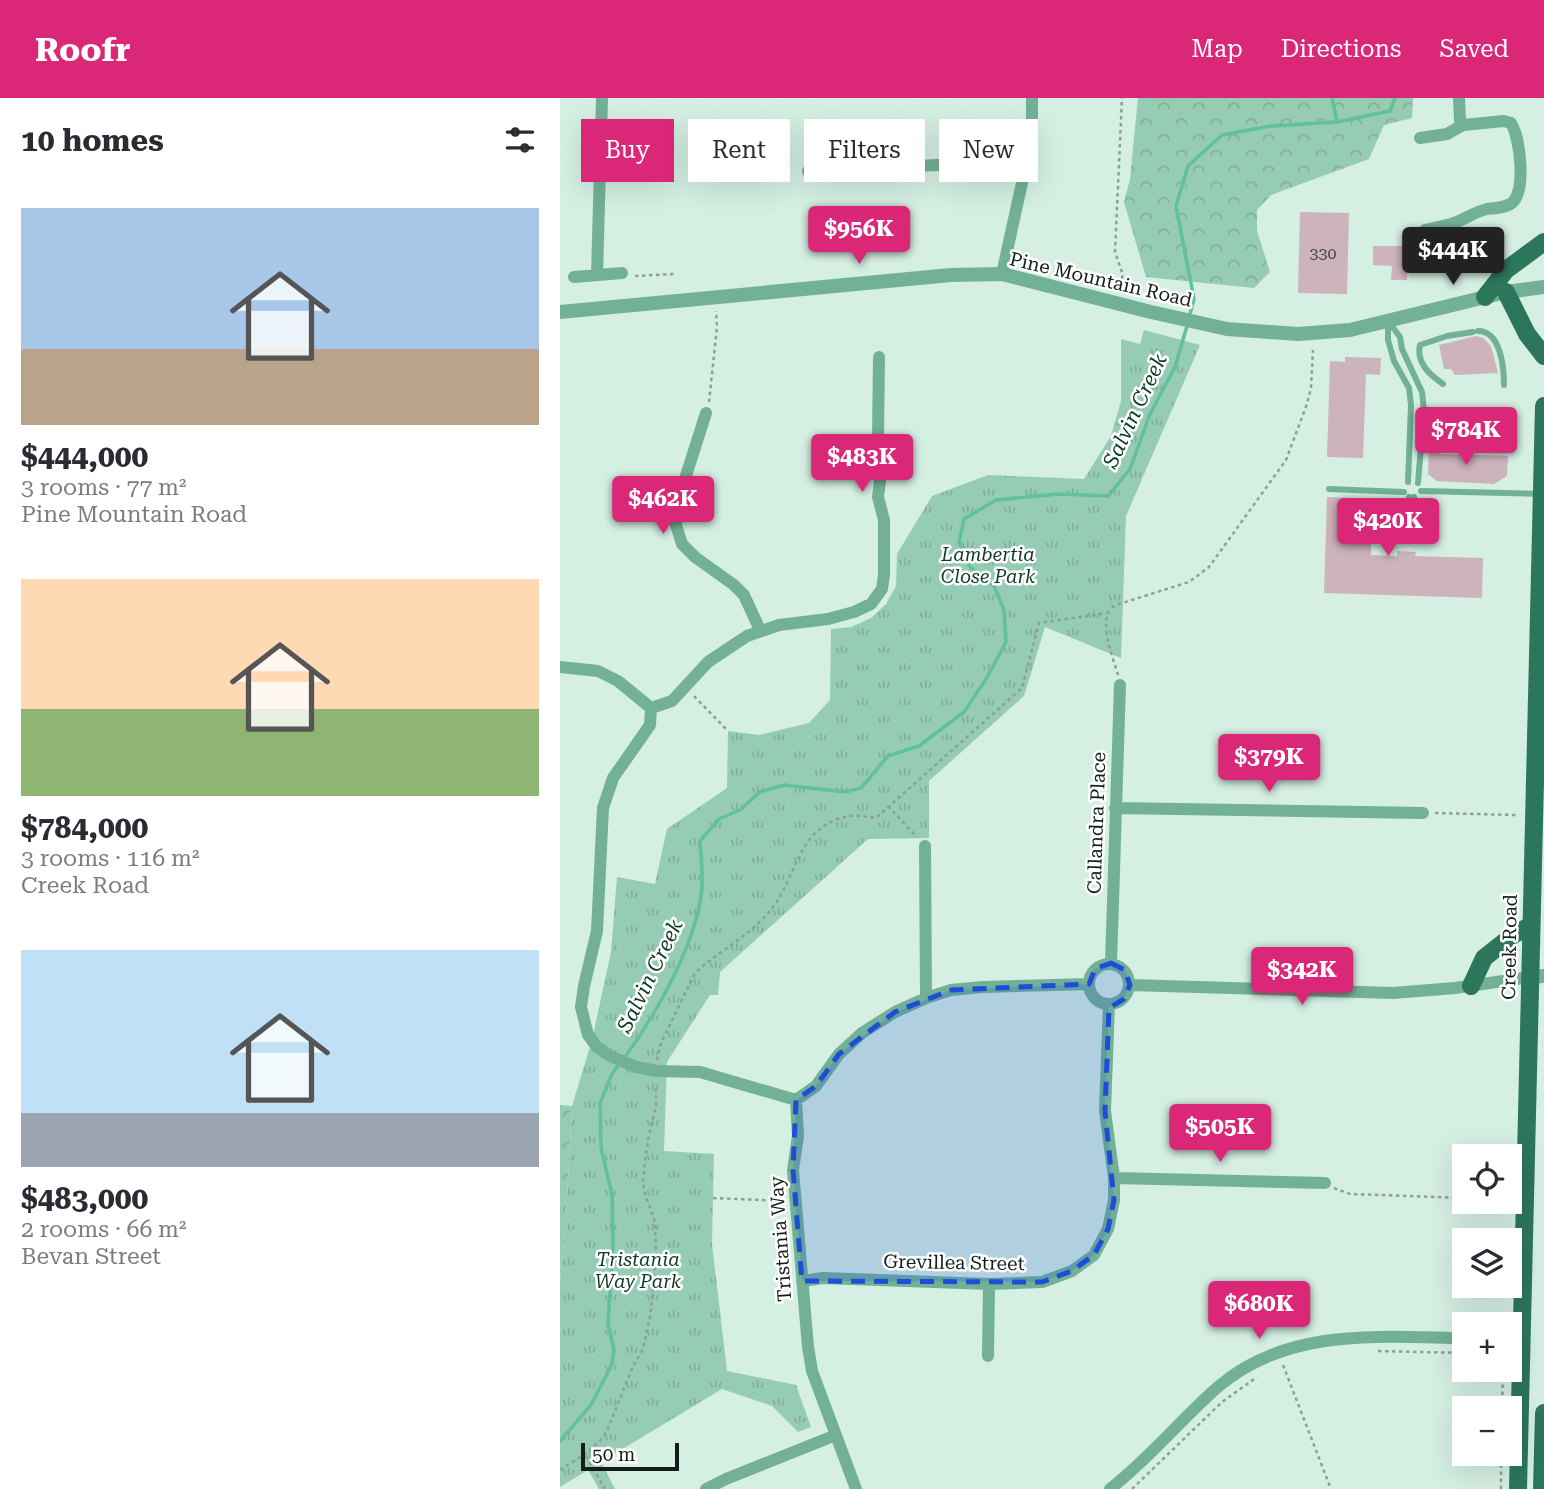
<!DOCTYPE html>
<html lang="en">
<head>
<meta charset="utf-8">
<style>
  body { margin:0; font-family:"Roboto Serif",serif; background:#f7f7f7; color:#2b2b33; height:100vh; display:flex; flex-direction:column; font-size:26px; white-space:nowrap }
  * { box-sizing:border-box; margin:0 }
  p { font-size:23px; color:#7c7c81 }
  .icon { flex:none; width:38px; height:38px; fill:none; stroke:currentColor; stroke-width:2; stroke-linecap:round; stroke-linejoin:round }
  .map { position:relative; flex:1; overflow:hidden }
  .details { display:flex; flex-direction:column; background:#fff; width:560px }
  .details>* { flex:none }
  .guide { position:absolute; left:21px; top:21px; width:665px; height:63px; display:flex; gap:14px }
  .controls { position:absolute; left:892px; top:1046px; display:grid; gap:14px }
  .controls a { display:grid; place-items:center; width:70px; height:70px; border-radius:0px; background:#fff; box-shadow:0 7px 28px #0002; font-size:35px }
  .scale { position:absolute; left:21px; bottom:18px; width:98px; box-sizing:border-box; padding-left:7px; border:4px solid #131d19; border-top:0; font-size:19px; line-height:24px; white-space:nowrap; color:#131d19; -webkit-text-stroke:5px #fff; paint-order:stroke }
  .price { position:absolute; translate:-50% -60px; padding:0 16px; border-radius:7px; background:#db2777; color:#fff; font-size:23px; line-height:46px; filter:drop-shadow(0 2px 4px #0008) }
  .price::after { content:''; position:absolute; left:50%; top:42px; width:21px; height:16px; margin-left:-10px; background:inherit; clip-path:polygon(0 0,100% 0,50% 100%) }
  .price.active { background:#222; color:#fff }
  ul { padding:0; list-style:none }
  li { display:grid; align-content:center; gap:14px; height:371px; padding:0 21px }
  li span { display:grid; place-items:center; height:217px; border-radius:0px; color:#555 }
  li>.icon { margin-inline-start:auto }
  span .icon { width:126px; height:126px; fill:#fffc; stroke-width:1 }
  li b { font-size:30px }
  h2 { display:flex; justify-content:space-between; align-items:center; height:84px; padding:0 21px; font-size:30px }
  .pill { padding:0 24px; border-radius:0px; background:#fff; box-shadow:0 7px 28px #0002; font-size:24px; line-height:63px }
  .pill.active { background:#db2777; color:#fff }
  header { display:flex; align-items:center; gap:42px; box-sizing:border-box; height:98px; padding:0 35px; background:#db2777; color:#fff }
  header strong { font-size:33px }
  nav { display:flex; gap:38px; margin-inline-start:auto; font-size:24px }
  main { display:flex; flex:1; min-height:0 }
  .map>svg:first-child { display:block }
  .forest { fill:url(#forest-crowns) }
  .park { fill:url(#park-tufts) }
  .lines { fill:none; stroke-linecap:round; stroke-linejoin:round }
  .stream { stroke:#60c19b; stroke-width:3.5 }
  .building { fill:#cdb3bc }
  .path { stroke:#8ca097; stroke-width:2.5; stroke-dasharray:3.5 3.5; stroke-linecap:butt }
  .service { stroke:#72b196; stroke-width:6 }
  .minor { stroke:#72b196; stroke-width:12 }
  .tertiary { stroke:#72b196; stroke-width:14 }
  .primary { stroke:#2c765b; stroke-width:18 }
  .marked { fill:#1d4ed8; fill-opacity:0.2; stroke:#1d4ed8; stroke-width:5; stroke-dasharray:14 9; stroke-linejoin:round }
  .labels { text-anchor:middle; stroke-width:5; stroke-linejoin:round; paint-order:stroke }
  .number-label { font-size:16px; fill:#424242 }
  .street-label { font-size:19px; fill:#131d19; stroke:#fff }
  .park-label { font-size:19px; font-style:italic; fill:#103b2c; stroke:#fff }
  .water-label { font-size:21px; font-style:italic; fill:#0c3829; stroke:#fff }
</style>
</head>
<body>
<header>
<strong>Roofr</strong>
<nav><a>Map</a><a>Directions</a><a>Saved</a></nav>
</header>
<main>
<section class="details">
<h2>10 homes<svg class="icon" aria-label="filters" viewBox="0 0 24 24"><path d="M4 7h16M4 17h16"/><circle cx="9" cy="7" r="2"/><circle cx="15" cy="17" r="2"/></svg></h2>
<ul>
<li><span style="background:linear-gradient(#a9c7e8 65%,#b9a48a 0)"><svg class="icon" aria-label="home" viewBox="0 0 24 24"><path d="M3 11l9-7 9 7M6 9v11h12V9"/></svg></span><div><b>$444,000</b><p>3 rooms · 77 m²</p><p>Pine Mountain Road</p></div></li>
<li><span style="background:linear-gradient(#ffd9b3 60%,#8fb573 0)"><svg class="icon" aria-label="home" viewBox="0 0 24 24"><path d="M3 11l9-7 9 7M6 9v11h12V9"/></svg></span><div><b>$784,000</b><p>3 rooms · 116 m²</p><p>Creek Road</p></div></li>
<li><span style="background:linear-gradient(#bfe0f5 75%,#9aa5b1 0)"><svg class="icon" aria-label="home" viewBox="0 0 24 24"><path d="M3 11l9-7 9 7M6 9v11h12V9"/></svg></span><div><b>$483,000</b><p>2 rooms · 66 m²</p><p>Bevan Street</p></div></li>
</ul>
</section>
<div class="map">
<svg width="984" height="1391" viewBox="0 0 984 1391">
  <defs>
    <pattern id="forest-crowns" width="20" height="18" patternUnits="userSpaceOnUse" patternTransform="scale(1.75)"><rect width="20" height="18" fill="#97ccb4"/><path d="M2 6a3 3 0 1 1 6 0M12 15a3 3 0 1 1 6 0" fill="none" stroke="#81af9a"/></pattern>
    <pattern id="park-tufts" width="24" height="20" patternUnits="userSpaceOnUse" patternTransform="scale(1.75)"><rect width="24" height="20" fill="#97ccb4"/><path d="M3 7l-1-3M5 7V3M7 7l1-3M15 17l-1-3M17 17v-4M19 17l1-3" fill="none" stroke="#81af9a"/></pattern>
  </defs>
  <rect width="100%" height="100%" fill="#d5efe3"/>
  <!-- forest -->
  <path class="forest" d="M578 0H853L852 20 824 27 809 61 711 97 697 112V133L710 174 694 190 586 179 564 104 570 81Z
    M0 1007 12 1008 6 1120 0 1185Z"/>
  <!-- park -->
  <path class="park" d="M584 232 640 247 566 418 561 560 485 529 464 598 369 683V740L308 741 160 874 158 897H150L107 964 104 1053 154 1056 152 1146 167 1273 236 1287 251 1329 238 1334 212 1308 162 1291 41 1364 55 1391H39L28 1372 0 1389V1185L6 1120 12 1008 32 942 51 854 57 779 95 786 107 731 167 690 168 633 199 637 249 625 270 602 271 531 291 529 311 520 326 506 336 488 337 456 372 398 428 377 524 381 551 338 561 303V241L580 246Z"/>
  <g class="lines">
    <!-- stream -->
    <path class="stream" d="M772 0 777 24
      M629 220 634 201 616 108 628 68 662 37 711 28 777 24 830 13 835 0
      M65 959C95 918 134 849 141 798 144 781 141 761 140 743L159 721 180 712 200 694 224 687 285 694 301 690 328 658 359 648 404 614 426 581 446 544 444 512 434 488 410 469 399 444 404 421 436 402 498 396 548 398 570 371 590 316 615 269 627 228
      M0 1343 31 1307 52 1266 54 1252 48 1226 53 1148 52 1096 41 1050 40 1005 52 976 60 965"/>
  </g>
  <!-- building -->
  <path class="building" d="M740 114 789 115 787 196 738 195Z
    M813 148H847V182H831L832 168 813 167Z
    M916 238 923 240 931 248 938 275 895 277 891 271H884L879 247Z
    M785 259 821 260 820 277 806 276 803 360 767 359 770 263 785 264Z
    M869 345H879V356L948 358 947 378 934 386 877 383 868 376Z
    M767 399 835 402 834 433 811 432V457L837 458V453L856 454 855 458 923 460 922 500 764 495Z"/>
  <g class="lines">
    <!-- path -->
    <path class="path" d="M75 178 114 176
      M557 194 563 177 555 154 562 0
      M149 304 157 229 156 213
      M558 577C553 559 535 517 556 507L629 484 649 469 726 362 747 306 751 290 753 252
      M134 598 168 633
      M328 708 357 739
      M875 715 956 717
      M97 962 101 945 134 877 139 871C162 852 191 836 210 813 238 779 235 733 284 719 293 716 307 719 316 720L462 590 479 525 547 515
      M774 1090 790 1096 905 1100
      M153 1100 225 1103
      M818 1253 905 1255
      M723 1267 771 1391
      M942 1311 943 1272
      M26 1358 45 1391
      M0 1372 25 1356 39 1344 47 1333 73 1268 83 1251 90 1219 96 1158 95 1124 84 1093 83 1081 88 1042 96 1008V986
      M572 1391 662 1304 697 1279
      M941 1391V1356"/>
    <!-- service -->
    <path class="service" d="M828 223V242L834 263 849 290 851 307 848 384
      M829 224 840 239 842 251 862 294 864 312 858 385
      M918 233C941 233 944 270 944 287
      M883 286C870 277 856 265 860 247L887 238 913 234
      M769 391 844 394
      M861 393 982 396
      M854 399 856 419 861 421
      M847 432 849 399"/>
    <!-- minor -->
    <path class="minor" d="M860 40 887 36 903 27
      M248 73 466 63
      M861 151 865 132C874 130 883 128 891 126 904 122 914 114 927 111 934 110 947 110 953 104 966 90 960 40 951 25L944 23 903 27 900 23 899 0
      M442 176 472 39V0
      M37 177 42 0
      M14 179 62 175
      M146 315 117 406 116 427 122 446 135 459 174 487 184 497 200 532
      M0 569 38 573 58 583 91 610
      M555 710 863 715
      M365 748 366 900
      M551 865 560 587
      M529 886a20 20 0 1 1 40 0a20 20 0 1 1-40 0Z
      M570 887 833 895 895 890 970 879
      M236 1002 140 974 97 973 76 969 50 958 37 949 28 937 21 909 24 888 37 833 43 710 53 680 90 627 91 610 112 603 148 564 187 538 219 527 268 521 294 514 311 506 322 491 324 477V422L318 399 323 360 318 340 319 259
      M554 1080 765 1085
      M242 1183 263 1180 429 1186 482 1184 512 1173 534 1157 548 1131 554 1102V1080L545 1013 549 906
      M428 1258 429 1186
      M146 1391 166 1381 276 1337
      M296 1391 252 1273 248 1249 233 1072 238 1038 236 1002 256 988 279 956 302 935 335 914 366 900 391 892 423 889 529 886
      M550 1391C590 1360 621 1321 659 1288 729 1229 819 1239 905 1240"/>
    <!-- tertiary -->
    <path class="tertiary" d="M0 214 391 177 442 176 591 214 667 231 738 236 790 232 946 194 984 189
      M970 879 984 878"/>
    <!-- primary -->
    <path class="primary" d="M946 194 967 236 984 258
      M925 199 946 172 984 144
      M911 888 924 860 953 837 970 828
      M958 1391 984 308
      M982 1391 984 1315"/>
  </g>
  <!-- marked area -->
  <path class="marked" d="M551 865 565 872 570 887 564 901 549 910 545 1013 554 1102 548 1131 534 1157 512 1173 482 1184 242 1183 233 1072 236 1002 256 988 279 956 335 914 391 892 529 886 535 871Z"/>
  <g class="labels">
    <!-- number labels -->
    <g class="number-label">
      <text x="763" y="161">330</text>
    </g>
    <!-- street labels -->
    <g class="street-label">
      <text transform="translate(541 181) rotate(13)" y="7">Pine Mountain Road</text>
      <text transform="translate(536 725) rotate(-88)" y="7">Callandra Place</text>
      <text transform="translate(949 849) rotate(-89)" y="7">Creek Road</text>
      <text transform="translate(220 1141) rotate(-94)" y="7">Tristania Way</text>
      <text transform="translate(394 1164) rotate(1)" y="7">Grevillea Street</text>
    </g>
    <!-- park labels -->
    <g class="park-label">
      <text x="428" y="463">Lambertia<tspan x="428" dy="22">Close Park</tspan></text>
      <text x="78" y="1168">Tristania<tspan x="78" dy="22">Way Park</tspan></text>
    </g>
    <!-- water labels -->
    <g class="water-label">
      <text transform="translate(575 313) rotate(-65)" y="7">Salvin Creek</text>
      <text transform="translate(90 878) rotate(-64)" y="7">Salvin Creek</text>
    </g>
  </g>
</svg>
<div class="controls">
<a><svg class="icon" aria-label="locate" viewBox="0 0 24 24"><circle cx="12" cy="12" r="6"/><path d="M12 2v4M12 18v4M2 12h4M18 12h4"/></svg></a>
<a><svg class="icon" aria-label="layers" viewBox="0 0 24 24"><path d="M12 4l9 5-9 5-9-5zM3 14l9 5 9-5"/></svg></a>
<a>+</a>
<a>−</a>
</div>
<div class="scale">50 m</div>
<b class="price" style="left:299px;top:168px">$956K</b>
<b class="price active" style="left:893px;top:189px">$444K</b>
<b class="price" style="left:906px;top:369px">$784K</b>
<b class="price" style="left:302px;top:396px">$483K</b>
<b class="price" style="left:103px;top:438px">$462K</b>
<b class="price" style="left:828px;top:460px">$420K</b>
<b class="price" style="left:709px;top:696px">$379K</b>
<b class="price" style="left:742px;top:909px">$342K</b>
<b class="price" style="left:660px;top:1066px">$505K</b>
<b class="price" style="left:699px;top:1243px">$680K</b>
<div class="guide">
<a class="pill active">Buy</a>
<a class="pill">Rent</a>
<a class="pill">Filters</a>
<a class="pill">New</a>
</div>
</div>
</main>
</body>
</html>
